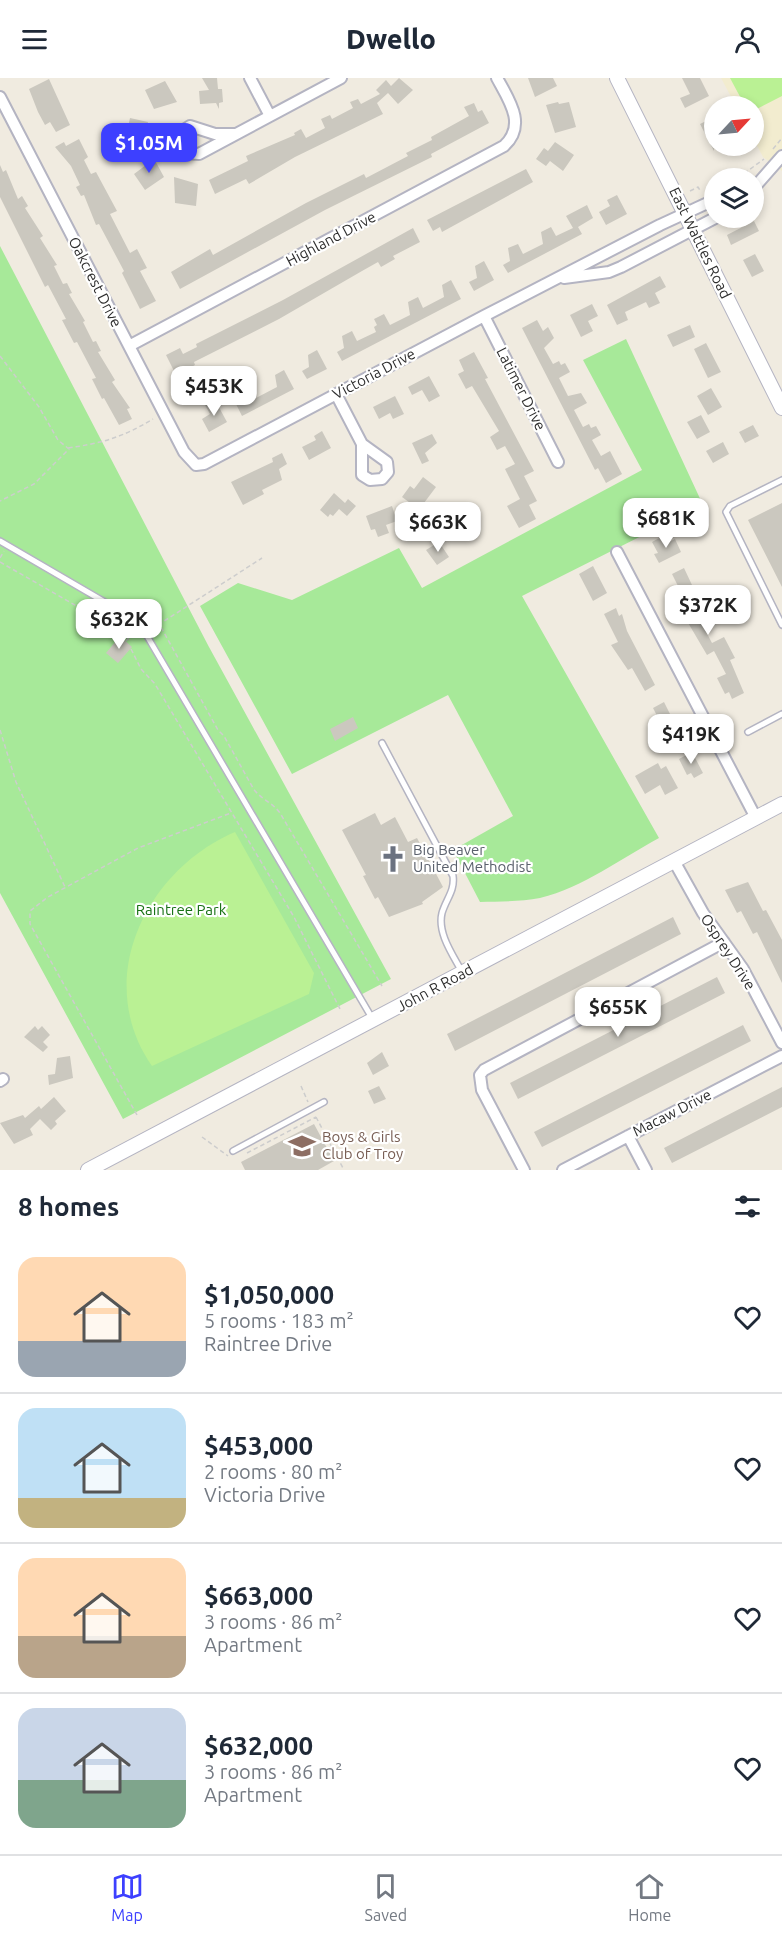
<!DOCTYPE html>
<html lang="en">
<head>
<meta charset="utf-8">
<style>
  body { margin:0; font-family:Ubuntu,sans-serif; background:#f2f2f3; color:#1f2937; height:100vh; display:flex; flex-direction:column; font-size:22px; white-space:nowrap }
  * { box-sizing:border-box; margin:0 }
  p { font-size:20px; color:#747a83 }
  .icon { flex:none; width:33px; height:33px; fill:none; stroke:currentColor; stroke-width:2; stroke-linecap:round; stroke-linejoin:round }
  .map { position:relative; height:1092px; overflow:hidden }
  .sheet { display:flex; flex-direction:column; background:#fff; flex:1 }
  .sheet>* { flex:none }
  .needle { width:39px; rotate:64deg }
  .fabs { position:absolute; left:704px; top:18px; display:grid; gap:12px }
  .fabs a { display:grid; place-items:center; width:60px; height:60px; border-radius:50%; background:#fff; box-shadow:0 3px 9px #0003; font-size:30px }
  .price { position:absolute; translate:-50% -51px; padding:0 14px; border-radius:12px; background:#fff; color:#222; font-size:20px; line-height:39px; filter:drop-shadow(0 2px 3px #0008) }
  .price::after { content:''; position:absolute; left:50%; top:36px; width:18px; height:14px; margin-left:-9px; background:inherit; clip-path:polygon(0 0,100% 0,50% 100%) }
  .price.selected { background:#3d40ff; color:#fff }
  ul { padding:0; list-style:none }
  li { display:flex; align-items:center; gap:18px; height:150px; padding:0 18px }
  li+li { border-top:2px solid #e0e1e3 }
  li span { display:grid; place-items:center; flex:none; width:168px; height:120px; border-radius:18px; color:#555 }
  li>.icon { margin-inline-start:auto }
  span .icon { width:72px; height:72px; fill:#fffc; stroke-width:1 }
  li b { font-size:26px }
  h2 { display:flex; justify-content:space-between; align-items:center; height:72px; padding:0 18px; font-size:26px }
  header { display:flex; justify-content:space-between; align-items:center; height:78px; padding:0 18px; background:#fff; font-size:27px; font-weight:800 }
  .tabs { display:flex; justify-content:space-around; align-items:center; height:84px; border-top:2px solid #e0e1e3; background:#fff; font-size:16px; color:#747a83 }
  .tabs a { display:grid; justify-items:center; gap:3px }
  .tabs .selected { color:#3d40ff }
  .map>svg:first-child { display:block }
  .education { fill:#f2eccf }
  .green { fill:#a7e999 }
  .pitch { fill:#baf194 }
  .building { fill:#cbc8bf }
  .lines { fill:none; stroke-linecap:round; stroke-linejoin:round }
  .service-casing { stroke:#b4b4c2; stroke-width:8 }
  .minor-casing { stroke:#b4b4c2; stroke-width:14 }
  .secondary-casing { stroke:#b4b4c2; stroke-width:16 }
  .path { stroke:#cdcdcd; stroke-width:1.5; stroke-dasharray:4.5 3; stroke-linecap:butt }
  .service { stroke:#fff; stroke-width:5 }
  .minor { stroke:#fff; stroke-width:10 }
  .secondary { stroke:#fff; stroke-width:14 }
  .labels { text-anchor:middle; stroke-width:4.5; stroke-linejoin:round; paint-order:stroke }
  .street-label { font-size:15px; fill:#2e2e2e; stroke:#fff }
  .worship-label { font-size:15px; fill:#5b616d; stroke:#fff; text-anchor:start }
  .park-label { font-size:15px; fill:#197216; stroke:#fff }
  .education-label { font-size:15px; fill:#785e54; stroke:#fff; text-anchor:start }
</style>
</head>
<body>
<header><svg class="icon" aria-label="menu" viewBox="0 0 24 24"><path d="M4 6h16M4 12h16M4 18h16"/></svg>Dwello<svg class="icon" aria-label="person" viewBox="0 0 24 24"><circle cx="12" cy="8" r="4"/><path d="M4 21q1-7 8-7t8 7"/></svg></header>
<div class="map">
<svg width="782" height="1092" viewBox="0 0 782 1092">
  <rect width="100%" height="100%" fill="#f0ebe0"/>
  <!-- education -->
  <path class="education" d="M721 0H782V93L763 79 753 60V28H736Z"/>
  <!-- green -->
  <path class="green" d="M0 168 209 569 391 901 123 1041 0 815Z
    M626 261 703 427 522 518 659 760C620 781 584 809 540 820 521 824 499 823 480 824L453 772 513 738 448 617 292 696 200 528 238 505 292 522 399 470 422 510 642 392 583 282Z"/>
  <!-- pitch -->
  <path class="pitch" d="M730 0H782V18L753 33V28H745Z
    M235 754 314 895 309 916 152 988C92 902 146 792 235 754Z"/>
  <!-- building -->
  <path class="building" d="M202 0H217L218 11H222L223 24 219 25V31L216 25 200 26 199 13 209 12Z
    M399 0 413 12 398 26 388 15 377 25 383 36 295 79 249 106 246 101 215 116 209 102 248 83 246 78 295 57 294 55 301 51 306 60 325 50 321 41 330 37 332 41 353 30 350 24 358 21 361 26 380 16 376 12 386 2 391 8Z
    M528 0H553L557 8 535 19Z
    M682 0H700L709 18 685 30 680 20 690 16Z
    M49 1 70 47 56 54 50 44 45 47 38 34 29 11Z
    M165 3 177 24 154 31 145 12Z
    M558 24 559 26 569 24 576 49 555 55 546 27Z
    M474 25 478 34 482 32 489 45 431 76 432 79 325 132 180 211 171 194 210 171 213 177 306 125 364 96 366 100 408 78 406 75 432 62 431 59 469 38 464 29Z
    M714 39V73L700 46Z
    M130 40 148 44 142 67 125 63Z
    M79 61 88 79 84 82 91 96 96 94 117 133 110 136 130 175 137 171 147 190 140 193 156 223 140 231 122 195 124 193 99 146 96 147 84 117 81 118 76 109 80 107 71 88 55 69 64 64 66 68Z
    M555 64 574 77 563 93 550 83 546 88 536 81 544 70 548 73Z
    M152 77 164 99 145 112 134 96 146 87 144 83Z
    M0 87 3 94 6 92 18 121 22 118 28 128 25 130 43 158 40 160 57 187 54 188 63 206 67 205 72 215 69 216 85 243 83 244 93 264 96 263 101 273 98 274 115 302 112 304 130 330 127 331 132 341 119 347 104 320 102 321 92 301 96 300 77 264 74 265 62 242 66 241 48 207 45 209 0 119Z
    M526 91 533 104 442 154 440 149 433 153 427 142Z
    M174 99 198 106 196 128 175 125Z
    M617 117 627 136 606 147 599 134 610 128 607 122Z
    M587 127 593 140 578 149 582 156 508 195 503 187 510 183 508 170 518 166 523 176 543 166 541 154 551 149 556 158 573 150 566 138Z
    M754 143 759 153 731 167 727 157Z
    M413 150 420 164 393 178 395 181 381 189 378 184 362 193 279 241 194 284 195 287 176 297 166 277 180 270 183 276 197 269 196 266 283 222Z
    M755 176 764 193 752 199 743 182Z
    M484 183 494 202 474 213 469 204 477 200 475 188Z
    M660 198 666 209 655 215 660 225 649 230 646 224 625 234 628 242 617 247 607 227Z
    M451 202 461 221 342 283 337 274 344 270 342 258 352 253 357 263 376 254 374 249 377 247 374 241 384 236 390 247 410 237 408 224 418 219 423 230 444 219 442 207Z
    M592 226 598 238 588 243 593 253 581 259 570 237Z
    M537 242 543 253 548 249 554 260 544 270 553 286 559 283 561 287 565 285 570 294 559 300 568 318 581 315 587 325 574 332 583 349 589 346 591 350 596 348 601 357 592 362 601 378 610 373 622 396 606 405 598 390 595 392 522 250Z
    M690 247 695 259 673 269 667 257Z
    M706 265 721 294 708 300 694 271Z
    M317 272 327 291 307 301 302 293 309 289 308 277Z
    M474 274 488 300 485 301 534 393 524 398 537 423 529 427 536 441 519 450 507 428 520 421 505 391 515 386 505 368 497 372 490 359 499 353 472 308 466 311 458 296 464 293 459 282Z
    M284 292 294 311 242 338 235 324 243 320 238 310 249 305 256 320 277 309 275 297Z
    M429 298 440 318 429 324 422 312 412 317 408 309Z
    M711 310 722 329 708 337 697 318Z
    M395 318 404 336 393 341 390 335 379 341 373 329Z
    M215 322 227 344 209 354 202 341 210 336 205 327Z
    M701 337 710 354 697 361 687 344Z
    M753 347 759 358 745 365 739 354Z
    M322 353 331 370 309 382 302 369 316 362 314 358Z
    M432 356 437 365 425 375 429 383 422 386 412 365Z
    M723 364 729 376 713 385 706 373Z
    M282 375 287 386 279 391 282 402 262 412 264 416 243 427 231 404 273 384 272 380Z
    M423 399 436 409 421 429 419 427 417 430 402 419 410 408 414 411Z
    M334 415 345 425 348 421 356 428 347 438 339 431 333 438 330 436 328 439 320 432Z
    M782 425V509L748 442Z
    M392 428 397 443 386 447 389 455 378 459 375 451 371 452 366 438Z
    M665 457 669 464 675 461 681 474 659 485 654 476 658 475 652 464Z
    M439 464 449 479 437 487 426 472Z
    M593 488 607 515 593 523 579 496Z
    M684 490 708 541 701 544 712 565 724 559 735 580 730 582 744 615 732 621 729 614 725 616 717 600 726 596 714 573 707 577 687 543 691 541 685 530 688 528 672 496Z
    M616 530 619 538 622 536 627 553 655 607 645 613 632 590 628 592 611 567 618 564 604 536Z
    M120 558 132 569 118 585 106 575Z
    M664 624 678 652 667 657 653 630Z
    M353 639 358 650 335 663 330 651Z
    M692 674 703 695 694 700 691 695 687 697 679 681Z
    M658 685 661 691 666 688 678 710 665 717 660 707 645 716 635 698Z
    M375 735 381 747 395 739 408 764 417 760 443 809 422 824 423 826 389 839 378 819 375 821 363 798 366 797 342 752Z
    M748 804 763 833 766 832 782 862V905L757 854 753 856 741 833 737 835 725 812Z
    M673 839 681 856 455 973 447 956Z
    M717 899 725 915 518 1021 510 1005Z
    M743 947 751 963 542 1069 534 1054Z
    M35 948 38 952 42 948 50 957 43 964 48 969 43 974 24 959Z
    M382 974 389 988 373 997 367 985Z
    M70 978 73 1000 49 1007 48 997 55 996 57 980Z
    M379 1008 386 1021 374 1026 368 1013Z
    M782 1009V1029L672 1085 664 1070Z
    M54 1019 66 1033 55 1043 57 1046 51 1052 40 1041 30 1051 33 1057 14 1066 0 1045 23 1037 25 1040 39 1028 41 1031Z
    M314 1046 334 1083 318 1092H245L241 1084Z"/>
  <g class="lines">
    <defs>
      <path id="service" d="M782 402 730 428 726 434 782 547
        M0 463 115 530 132 542 147 558 372 940
        M748 654 782 636
        M382 665 453 798C455 813 446 821 442 835 437 855 453 877 462 894
        M233 1073 324 1024"/>
      <path id="minor" d="M250 0 270 38
        M0 19 184 374 196 387 204 386 484 238 660 147 714 122
        M235 56H215L190 48 181 54 179 64 185 75 199 76 341 0
        M753 111 782 78
        M564 200 609 194 621 189 715 140
        M484 238 558 384
        M129 268 504 68C527 47 509 22 497 0
        M336 316 362 366V397L370 402 382 401 388 394 387 384 362 366
        M617 474 756 740
        M674 783 703 835 743 891 782 965
        M0 1003 3 1001
        M628 1058 646 1092
        M524 1092 482 1012 480 997 484 992 724 864
        M563 1092 782 978"/>
      <path id="secondary" d="M617 0 782 330
        M88 1092 782 726"/>
    </defs>
    <!-- service casing -->
    <use href="#service" class="service-casing"/>
    <!-- minor casing -->
    <use href="#minor" class="minor-casing"/>
    <!-- secondary casing -->
    <use href="#secondary" class="secondary-casing"/>
    <!-- path -->
    <path class="path" d="M773 71 782 60
      M738 100 764 81
      M690 113 698 109 701 114
      M0 278 39 329 58 362 69 371 34 406 0 423
      M68 370C103 365 123 359 153 341
      M0 480 4 473
      M0 484 106 545 119 560
      M147 545H154L162 551 218 652 224 658 253 710C260 721 272 724 280 735L382 908
      M158 547 262 480
      M126 563 133 555
      M131 571 141 591 155 606 294 839 340 931
      M0 652 16 704 65 809
      M301 1008 308 1024
      M137 1037 30 846V833L48 819 138 770 231 735
      M316 1039 344 1092
      M202 1059 228 1078
      M247 1075 316 1039"/>
    <!-- service -->
    <use href="#service" class="service"/>
    <!-- minor -->
    <use href="#minor" class="minor"/>
    <!-- secondary -->
    <use href="#secondary" class="secondary"/>
  </g>
  <!-- icons -->
  <defs>
    <symbol id="church-bare" viewBox="-9 -9 18 18"><path d="M-1.2-6h2.4v3.5h3.3v2.4h-3.3V6h-2.4V-.1h-3.3v-2.4h3.3Z" fill="#6b7280" stroke="#fff" stroke-width="2.5" paint-order="stroke"/></symbol>
    <symbol id="school-bare" viewBox="-9 -9 18 18"><path d="M0-5L7-2L0 1L-7-2ZM-4 1L0 2.5L4 1V4Q0 6-4 4Z" fill="#8d6e63" stroke="#fff" stroke-width="2.5" paint-order="stroke"/></symbol>
  </defs>
  <g fill-rule="evenodd">
    <use href="#church-bare" x="374" y="762" width="38" height="38"/>
    <use href="#school-bare" x="283" y="1049" width="38" height="38"/>
  </g>
  <g class="labels">
    <!-- street labels -->
    <g class="street-label">
      <text transform="translate(331 161) rotate(-28)" y="5">Highland Drive</text>
      <text transform="translate(700 165) rotate(64)" y="5">East Wattles Road</text>
      <text transform="translate(95 204) rotate(63)" y="5">Oakcrest Drive</text>
      <text transform="translate(374 296) rotate(-28)" y="5">Victoria Drive</text>
      <text transform="translate(521 311) rotate(63)" y="5">Latimer Drive</text>
      <text transform="translate(728 874) rotate(57)" y="5">Osprey Drive</text>
      <text transform="translate(435 910) rotate(-28)" y="5">John R Road</text>
      <text transform="translate(672 1035) rotate(-27)" y="5">Macaw Drive</text>
    </g>
    <!-- worship labels -->
    <g class="worship-label">
      <text x="413" y="777">Big Beaver<tspan x="413" dy="17">United Methodist</tspan></text>
    </g>
    <!-- park labels -->
    <g class="park-label">
      <text x="181" y="837">Raintree Park</text>
    </g>
    <!-- education labels -->
    <g class="education-label">
      <text x="322" y="1064">Boys &amp; Girls<tspan x="322" dy="17">Club of Troy</tspan></text>
    </g>
  </g>
</svg>
<div class="fabs">
<a><svg class="needle" viewBox="-14 -14 28 28"><path d="M0-13l5 13h-10z" fill="#e53935"/><path d="M0 13l5-13h-10z" fill="#747a83"/></svg></a>
<a><svg class="icon" aria-label="layers" viewBox="0 0 24 24"><path d="M12 4l9 5-9 5-9-5zM3 14l9 5 9-5"/></svg></a>
</div>
<b class="price selected" style="left:149px;top:96px">$1.05M</b>
<b class="price" style="left:214px;top:339px">$453K</b>
<b class="price" style="left:666px;top:471px">$681K</b>
<b class="price" style="left:438px;top:475px">$663K</b>
<b class="price" style="left:708px;top:558px">$372K</b>
<b class="price" style="left:119px;top:572px">$632K</b>
<b class="price" style="left:691px;top:687px">$419K</b>
<b class="price" style="left:618px;top:960px">$655K</b>
</div>
<section class="sheet">
<h2>8 homes<svg class="icon" aria-label="filters" viewBox="0 0 24 24"><path d="M4 7h16M4 17h16"/><circle cx="9" cy="7" r="2"/><circle cx="15" cy="17" r="2"/></svg></h2>
<ul>
<li><span style="background:linear-gradient(#ffd9b3 70%,#9aa5b1 0)"><svg class="icon" aria-label="home" viewBox="0 0 24 24"><path d="M3 11l9-7 9 7M6 9v11h12V9"/></svg></span><div><b>$1,050,000</b><p>5 rooms · 183 m²</p><p>Raintree Drive</p></div><svg class="icon" aria-label="heart" viewBox="0 0 24 24"><path d="M12 20l-8-8c-3-5 5-10 8-4 3-6 11-1 8 4z"/></svg></li>
<li><span style="background:linear-gradient(#bfe0f5 75%,#c2b280 0)"><svg class="icon" aria-label="home" viewBox="0 0 24 24"><path d="M3 11l9-7 9 7M6 9v11h12V9"/></svg></span><div><b>$453,000</b><p>2 rooms · 80 m²</p><p>Victoria Drive</p></div><svg class="icon" aria-label="heart" viewBox="0 0 24 24"><path d="M12 20l-8-8c-3-5 5-10 8-4 3-6 11-1 8 4z"/></svg></li>
<li><span style="background:linear-gradient(#ffd9b3 65%,#b9a48a 0)"><svg class="icon" aria-label="home" viewBox="0 0 24 24"><path d="M3 11l9-7 9 7M6 9v11h12V9"/></svg></span><div><b>$663,000</b><p>3 rooms · 86 m²</p><p>Apartment</p></div><svg class="icon" aria-label="heart" viewBox="0 0 24 24"><path d="M12 20l-8-8c-3-5 5-10 8-4 3-6 11-1 8 4z"/></svg></li>
<li><span style="background:linear-gradient(#c9d6e8 60%,#7fa58c 0)"><svg class="icon" aria-label="home" viewBox="0 0 24 24"><path d="M3 11l9-7 9 7M6 9v11h12V9"/></svg></span><div><b>$632,000</b><p>3 rooms · 86 m²</p><p>Apartment</p></div><svg class="icon" aria-label="heart" viewBox="0 0 24 24"><path d="M12 20l-8-8c-3-5 5-10 8-4 3-6 11-1 8 4z"/></svg></li>
</ul>
</section>
<nav class="tabs">
<a class="selected"><svg class="icon" aria-label="map" viewBox="0 0 24 24"><path d="M3 6l6-2 6 2 6-2v14l-6 2-6-2-6 2zM9 4v14M15 6v14"/></svg>Map</a>
<a><svg class="icon" aria-label="saved" viewBox="0 0 24 24"><path d="M7 4h10v16l-5-4-5 4z"/></svg>Saved</a>
<a><svg class="icon" aria-label="home" viewBox="0 0 24 24"><path d="M3 11l9-7 9 7M6 9v11h12V9"/></svg>Home</a>
</nav>
</body>
</html>
